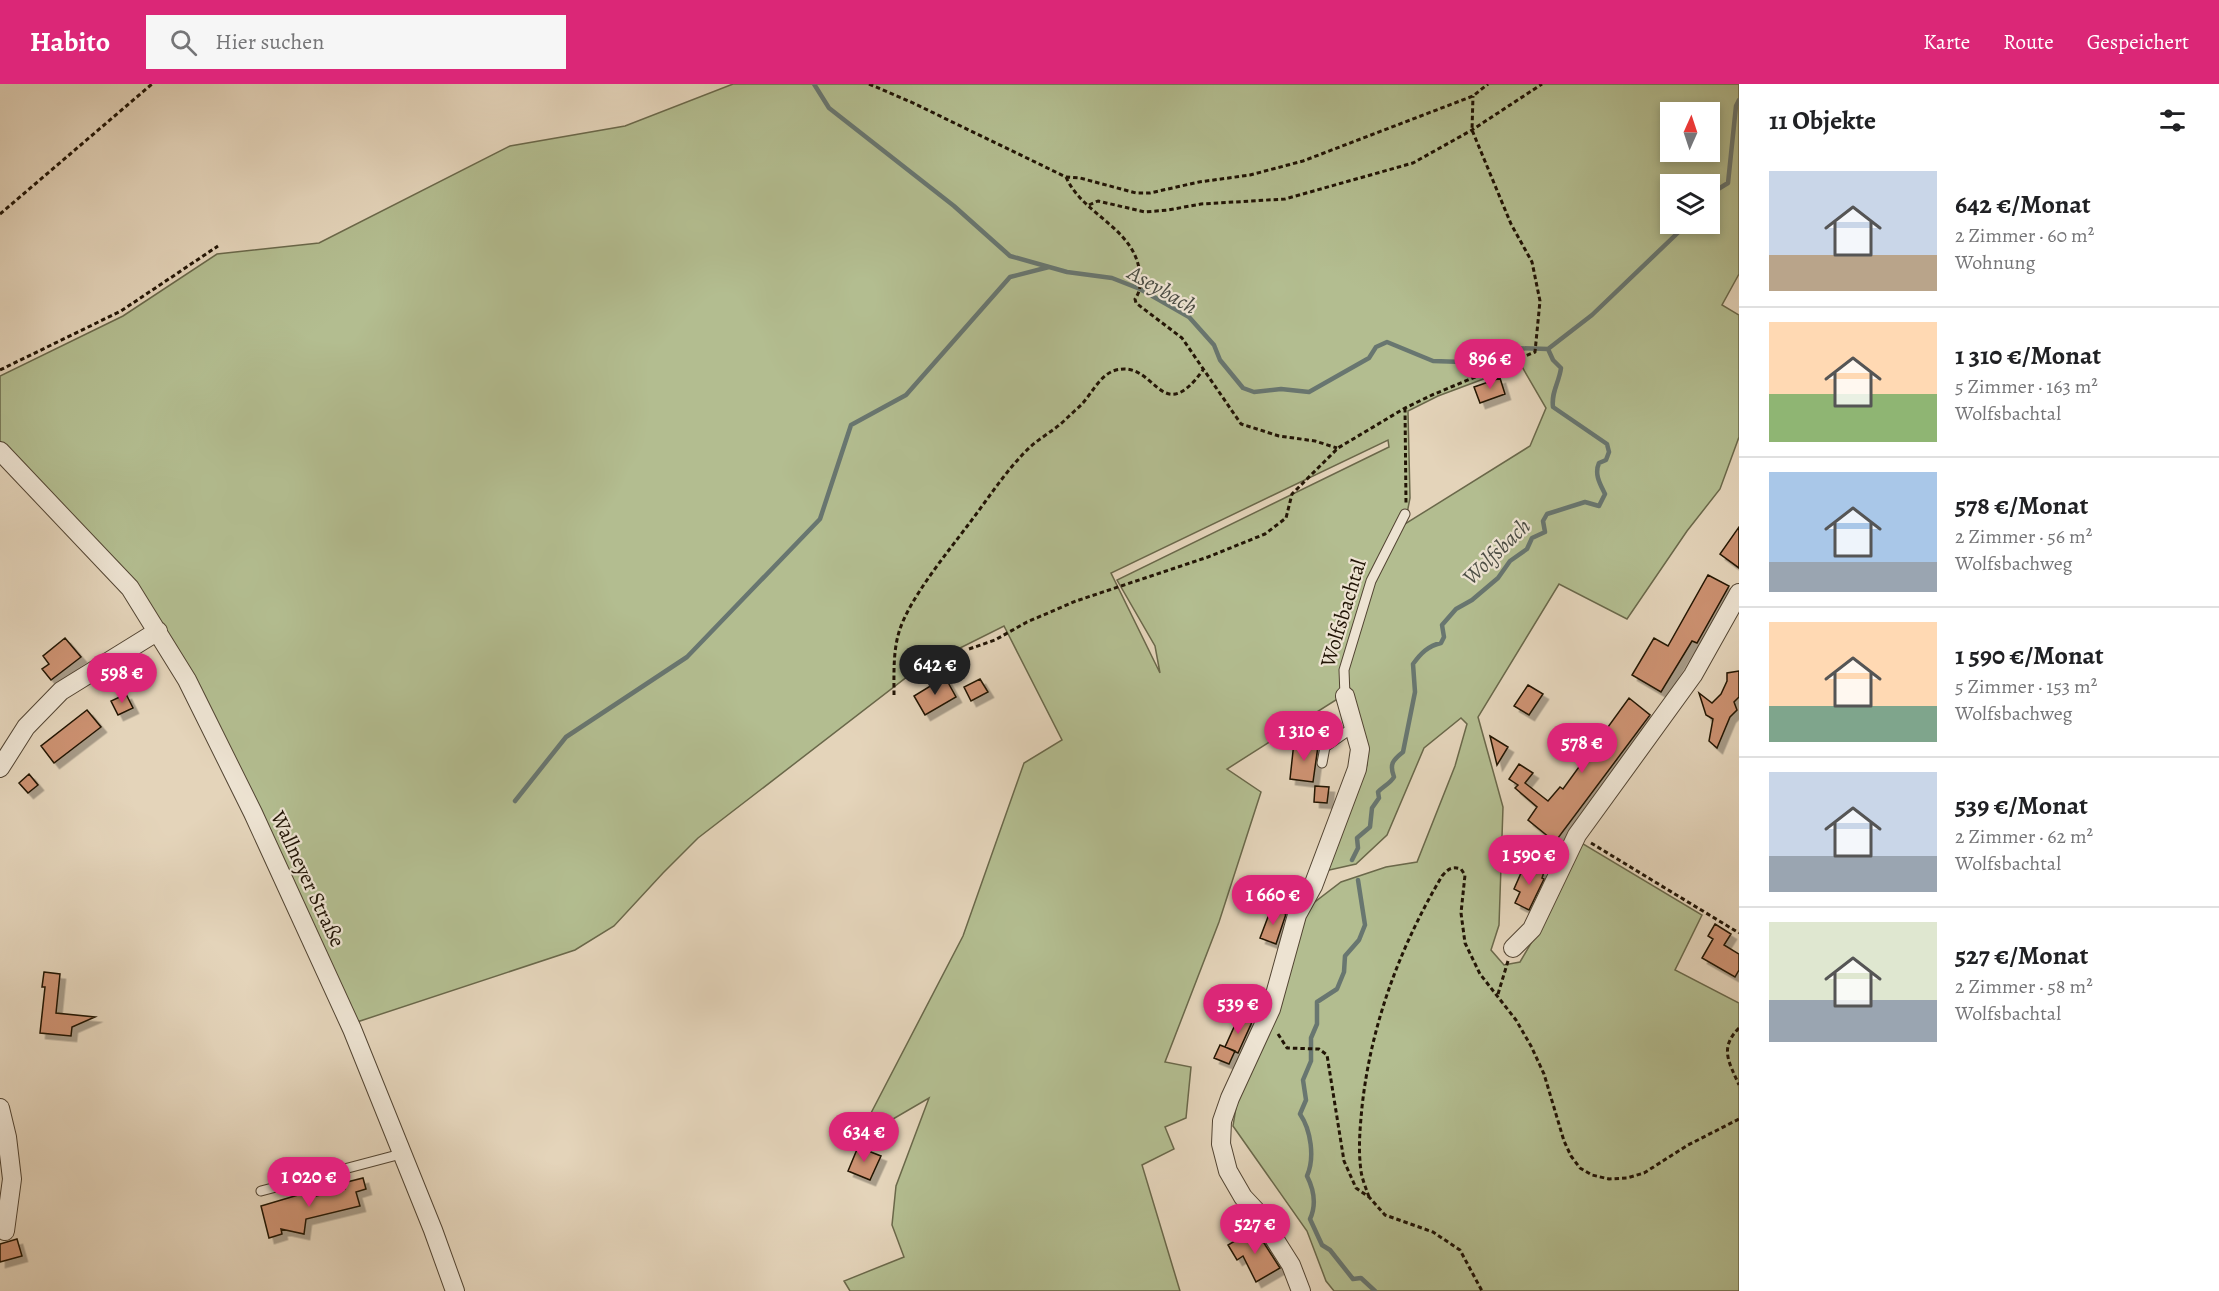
<!DOCTYPE html>
<html lang="de">
<head>
<meta charset="utf-8">
<style>
  body { margin:0; font-family:Alegreya,serif; background:#f6f6f6; color:#202124; height:100vh; display:flex; flex-direction:column; font-size:22px; white-space:nowrap }
  * { box-sizing:border-box; margin:0 }
  p { font-size:20px; color:#757577 }
  .icon { flex:none; width:33px; height:33px; fill:none; stroke:currentColor; stroke-width:2; stroke-linecap:round; stroke-linejoin:round }
  .map { position:relative; flex:1; overflow:hidden }
  .side { display:flex; flex-direction:column; background:#fff; width:480px }
  .side>* { flex:none }
  .needle { width:39px; rotate:3deg }
  .tools { position:absolute; left:1660px; top:18px; display:grid; gap:12px }
  .tools a { display:grid; place-items:center; width:60px; height:60px; border-radius:0px; background:#fff; box-shadow:0 3px 9px #0003; font-size:30px }
  .price { position:absolute; translate:-50% -51px; padding:0 14px; border-radius:21px; background:#db2777; color:#fff; font-size:20px; line-height:39px; filter:drop-shadow(0 2px 3px #0008) }
  .price::after { content:''; position:absolute; left:50%; top:36px; width:18px; height:14px; margin-left:-9px; background:inherit; clip-path:polygon(0 0,100% 0,50% 100%) }
  .price.on { background:#222; color:#fff }
  ul { padding:0; list-style:none }
  li { display:flex; align-items:center; gap:18px; height:150px; padding:0 30px }
  li+li { border-top:2px solid #e0e0e0 }
  li span { display:grid; place-items:center; flex:none; width:168px; height:120px; border-radius:0px; color:#555 }
  li>.icon { margin-inline-start:auto }
  span .icon { width:72px; height:72px; fill:#fffc; stroke-width:1 }
  li b { font-size:26px }
  h2 { display:flex; justify-content:space-between; align-items:center; height:72px; padding:0 30px; font-size:26px }
  header { display:flex; align-items:center; gap:36px; box-sizing:border-box; height:84px; padding:0 30px; background:#db2777; color:#fff }
  header strong { font-size:28px }
  nav { display:flex; gap:33px; margin-inline-start:auto; font-size:21px }
  .search { width:420px; height:54px; background:#f6f6f6; display:flex; align-items:center; gap:15px; box-sizing:border-box; padding:0 21px; border-radius:0px; color:#757577; font-size:22px }
  main { display:flex; flex:1; min-height:0 }
  .map>svg:first-child { display:block }
  .green { fill:#b3bd90; stroke:#6a684a; stroke-width:1.5; fill-rule:evenodd }
  .lines { fill:none; stroke-linecap:round; stroke-linejoin:round }
  .stream { stroke:#687670; stroke-width:4.5 }
  .building { fill:#cd9272; stroke:#211405; stroke-width:1.5; filter:url(#shadow) }
  .service-casing { stroke:#524432; stroke-width:11 }
  .minor-casing { stroke:#524432; stroke-width:20 }
  .path { stroke:#211405; stroke-width:3; stroke-dasharray:4.5 3; stroke-linecap:butt }
  .service { stroke:#ede3d2; stroke-width:9 }
  .minor { stroke:#ede3d2; stroke-width:18 }
  .labels { text-anchor:middle; stroke-width:4.5; stroke-linejoin:round; paint-order:stroke }
  .street-label { font-size:21px; fill:#211405; stroke:#ede3d2 }
  .water-label { font-size:22px; font-style:italic; fill:#4b4d44; stroke:#ede3d2 }
</style>
</head>
<body>
<header>
<strong>Habito</strong>
<div class="search"><svg class="icon" aria-label="search" viewBox="0 0 24 24"><circle cx="10" cy="10" r="6"/><path d="M15 15l6 6"/></svg>Hier suchen</div>
<nav><a>Karte</a><a>Route</a><a>Gespeichert</a></nav>
</header>
<main>
<div class="map">
<svg width="1739" height="1207" viewBox="0 0 1739 1207">
  <defs>
    <filter id="shadow"><feDropShadow dx="5.5" dy="5.5" stdDeviation="0" flood-color="#0004"/></filter>
  </defs>
  <rect width="100%" height="100%" fill="#e4d4ba"/>
  <filter id="stains"><feTurbulence type="fractalNoise" baseFrequency=".00333" numOctaves="4"/><feColorMatrix values="0 0 0 0 .2 0 0 0 0 .09 0 0 0 0 .02 0 0 0 .5 -.17"/></filter>
  <radialGradient id="worn" r=".72"><stop offset=".6" stop-color="#630" stop-opacity="0"/><stop offset="1" stop-color="#630" stop-opacity=".3"/></radialGradient>
  <!-- green -->
  <path class="green" d="M733 0H1739V190L1722 221 1739 231V353L1720 405 1687 447 1627 535 1559 500 1478 633 1503 723 1499 841 1491 866 1504 881 1520 878 1548 830 1580 758 1702 831 1675 886 1739 919V1207H1334L1326 1197 1307 1147 1233 1042 1239 1005 1307 824 1341 798 1386 783 1417 778 1455 682 1467 640 1461 634 1424 664 1387 751 1356 780 1325 787 1367 681 1350 607 1227 685 1261 708 1219 838 1165 978 1191 983 1186 1034 1165 1043 1174 1065 1142 1081 1180 1207H850L844 1197 904 1173 892 1141 896 1102 929 1014 857 1056 963 852 1024 679 1062 656 1004 542 916 586 698 754 663 789 614 842 575 866 357 938 142 511 0 357V292L123 232 217 170 319 159 510 62 625 42ZM1671 28H1710V68H1671ZM1671 100H1710V140H1671ZM1521 281 1546 324 1530 362 1405 440 1410 414 1408 327 1438 312ZM1388 356 1389 363 1117 496 1155 562 1160 589 1111 489Z"/>
  <g class="lines">
    <!-- stream -->
    <path class="stream" d="M814 0 829 24 954 122 1010 172 1067 188 1112 194 1140 205 1189 233 1214 261 1220 276 1243 304 1254 308 1281 305 1309 308 1369 274 1376 263 1387 258 1433 277 1463 278 1510 264 1548 265
      M1710 110 1728 99 1736 22 1739 16
      M1548 265 1592 231 1687 140
      M515 717 566 653 687 573 820 435 851 341 906 311 1010 193 1049 183
      M1352 776 1358 764 1357 754 1370 743 1372 724 1379 714 1378 708C1383 702 1390 700 1394 693 1389 680 1393 676 1403 668L1415 608 1413 580C1421 569 1428 562 1441 559L1444 553 1442 541 1456 525 1472 516 1498 494 1510 477 1527 465 1532 454 1545 448 1543 437 1547 430 1585 418 1599 422 1605 410C1600 400 1594 390 1599 379L1606 376 1609 368 1607 360 1553 323C1551 308 1559 299 1561 284L1553 276 1548 265
      M1358 796 1365 841 1359 856 1345 872 1344 888 1337 905 1317 918V940L1311 954V977L1303 996 1306 1016 1300 1030C1311 1046 1315 1074 1307 1092 1314 1106 1317 1120 1310 1135L1322 1161 1330 1166 1353 1195 1361 1194 1375 1207"/>
  </g>
  <!-- building -->
  <path class="building" d="M1500 294 1505 310 1480 319 1474 303Z
    M1739 443V484L1720 470Z
    M1708 491 1729 502 1697 559 1692 557 1661 608 1632 591 1654 554 1668 562Z
    M65 554 81 573 51 596 42 585 49 580 43 572Z
    M1739 587V613L1734 618 1737 626 1730 633 1717 664 1709 657 1713 635 1706 631 1699 609 1712 619 1721 610 1727 597V589Z
    M945 593 956 613 925 631 914 612Z
    M980 595 988 608 971 617 964 603Z
    M1528 601 1543 610 1529 631 1514 622Z
    M126 610 133 624 118 631 111 617Z
    M1629 614 1650 631 1555 758 1528 736 1537 723 1515 704 1518 701 1509 695 1519 680 1533 689 1525 699 1548 717 1560 703 1563 705Z
    M87 626 101 643 54 679 41 662Z
    M1490 652 1508 663 1497 681Z
    M1294 658 1318 662 1313 698 1290 695Z
    M29 690 38 701 28 709 19 699Z
    M1315 702 1329 703 1327 719 1314 718Z
    M1525 780 1544 788 1542 794 1544 795 1529 826 1515 819 1520 808 1514 805Z
    M1271 825 1286 830 1276 860 1260 854Z
    M1715 840 1731 850 1724 861 1739 870V886L1735 893 1702 874 1713 855 1708 852Z
    M44 888 60 890 56 929 95 933 72 943 71 952 40 949 45 903H42Z
    M1239 932 1252 938 1238 969 1225 963Z
    M1220 961 1235 967 1229 980 1214 974Z
    M858 1063 881 1072 870 1096 848 1087Z
    M363 1094 366 1105 356 1108 360 1122 306 1135 304 1150 281 1145 282 1150 269 1154 261 1122 315 1106 316 1112 345 1105 343 1099Z
    M1255 1145 1280 1184 1256 1198 1243 1172 1237 1176 1228 1161Z
    M17 1155 22 1172 0 1178V1160Z"/>
  <g class="lines">
    <defs>
      <path id="service" d="M1345 612 1344 586 1371 497 1405 430
        M1322 679 1325 663 1355 642
        M261 1107 401 1070"/>
      <path id="minor" d="M0 367 130 504 187 596 253 729 352 945 433 1146 455 1207
        M0 684 26 643 61 607 158 547
        M1513 864 1532 845 1577 751 1693 591 1739 509
        M0 1024 7 1053 12 1095 5 1147
        M1301 1207 1291 1181 1258 1129 1243 1113 1228 1087 1221 1060 1222 1037 1230 1014 1271 925 1297 831 1313 802 1357 685 1360 665 1345 612"/>
    </defs>
    <!-- service casing -->
    <use href="#service" class="service-casing"/>
    <!-- minor casing -->
    <use href="#minor" class="minor-casing"/>
    <!-- path -->
    <path class="path" d="M869 0 911 18 1066 93 1080 94 1136 109H1150L1199 98 1250 91 1303 77 1473 12 1488 0
      M1066 93C1083 132 1137 144 1140 192 1141 200 1140 208 1135 215L1136 219 1182 254 1241 340 1279 352 1315 357 1337 364
      M1089 121 1098 117 1145 128 1168 126 1201 120 1285 115 1413 79 1472 46 1542 0
      M0 130 152 0
      M0 286 121 227 218 162
      M1405 324 1406 420
      M969 565 995 556 1027 538 1076 517 1208 473 1265 450 1286 434 1292 410 1338 364 1405 324 1432 311 1535 268 1540 217 1532 178 1511 140 1472 46 1473 12
      M894 611C894 590 893 568 899 548 909 515 947 469 968 441 988 415 1006 386 1030 363 1041 353 1055 346 1066 335 1071 330 1077 325 1082 320 1092 309 1099 293 1113 287 1156 272 1159 347 1203 286
      M1591 759 1739 849
      M1498 910 1508 877
      M1739 944C1719 964 1729 978 1739 1001
      M1278 950 1287 964 1319 965 1327 971 1344 1077 1356 1104 1369 1113 1385 1131 1433 1148 1460 1166 1482 1207
      M1369 1113C1366 1104 1362 1095 1361 1087 1358 1065 1360 1044 1362 1023 1371 940 1400 863 1442 792 1448 785 1452 782 1461 785L1465 791 1461 829 1465 859 1480 890 1516 936 1531 962 1544 990 1564 1057 1571 1072 1580 1084 1592 1091 1609 1095 1627 1094 1644 1089 1688 1061 1739 1035"/>
    <!-- service -->
    <use href="#service" class="service"/>
    <!-- minor -->
    <use href="#minor" class="minor"/>
  </g>
  <g class="labels">
    <!-- street labels -->
    <g class="street-label">
      <text transform="translate(1343 529) rotate(-73)" y="7">Wolfsbachtal</text>
      <text transform="translate(308 795) rotate(65)" y="7">Wallneyer Straße</text>
    </g>
    <!-- water labels -->
    <g class="water-label">
      <text transform="translate(1163 205) rotate(30)" y="8">Aseybach</text>
      <text transform="translate(1496 467) rotate(-44)" y="8">Wolfsbach</text>
    </g>
  </g>
  <rect width="100%" height="100%" filter="url(#stains)"/>
  <rect width="100%" height="100%" fill="url(#worn)"/>
</svg>
<div class="tools">
<a><svg class="needle" viewBox="-14 -14 28 28"><path d="M0-13l5 13h-10z" fill="#e53935"/><path d="M0 13l5-13h-10z" fill="#757577"/></svg></a>
<a><svg class="icon" aria-label="layers" viewBox="0 0 24 24"><path d="M12 4l9 5-9 5-9-5zM3 14l9 5 9-5"/></svg></a>
</div>
<b class="price" style="left:1490px;top:306px">896 €</b>
<b class="price on" style="left:935px;top:612px">642 €</b>
<b class="price" style="left:122px;top:620px">598 €</b>
<b class="price" style="left:1304px;top:678px">1 310 €</b>
<b class="price" style="left:1582px;top:690px">578 €</b>
<b class="price" style="left:1529px;top:802px">1 590 €</b>
<b class="price" style="left:1273px;top:842px">1 660 €</b>
<b class="price" style="left:1238px;top:951px">539 €</b>
<b class="price" style="left:864px;top:1079px">634 €</b>
<b class="price" style="left:309px;top:1124px">1 020 €</b>
<b class="price" style="left:1255px;top:1171px">527 €</b>
</div>
<section class="side">
<h2>11 Objekte<svg class="icon" aria-label="filters" viewBox="0 0 24 24"><path d="M4 7h16M4 17h16"/><circle cx="9" cy="7" r="2"/><circle cx="15" cy="17" r="2"/></svg></h2>
<ul>
<li><span style="background:linear-gradient(#c9d6e8 70%,#b9a48a 0)"><svg class="icon" aria-label="home" viewBox="0 0 24 24"><path d="M3 11l9-7 9 7M6 9v11h12V9"/></svg></span><div><b>642 €/Monat</b><p>2 Zimmer · 60 m²</p><p>Wohnung</p></div></li>
<li><span style="background:linear-gradient(#ffd9b3 60%,#8fb573 0)"><svg class="icon" aria-label="home" viewBox="0 0 24 24"><path d="M3 11l9-7 9 7M6 9v11h12V9"/></svg></span><div><b>1 310 €/Monat</b><p>5 Zimmer · 163 m²</p><p>Wolfsbachtal</p></div></li>
<li><span style="background:linear-gradient(#a9c7e8 75%,#9aa5b1 0)"><svg class="icon" aria-label="home" viewBox="0 0 24 24"><path d="M3 11l9-7 9 7M6 9v11h12V9"/></svg></span><div><b>578 €/Monat</b><p>2 Zimmer · 56 m²</p><p>Wolfsbachweg</p></div></li>
<li><span style="background:linear-gradient(#ffd9b3 70%,#7fa58c 0)"><svg class="icon" aria-label="home" viewBox="0 0 24 24"><path d="M3 11l9-7 9 7M6 9v11h12V9"/></svg></span><div><b>1 590 €/Monat</b><p>5 Zimmer · 153 m²</p><p>Wolfsbachweg</p></div></li>
<li><span style="background:linear-gradient(#c9d6e8 70%,#9aa5b1 0)"><svg class="icon" aria-label="home" viewBox="0 0 24 24"><path d="M3 11l9-7 9 7M6 9v11h12V9"/></svg></span><div><b>539 €/Monat</b><p>2 Zimmer · 62 m²</p><p>Wolfsbachtal</p></div></li>
<li><span style="background:linear-gradient(#dfe7d0 65%,#9aa5b1 0)"><svg class="icon" aria-label="home" viewBox="0 0 24 24"><path d="M3 11l9-7 9 7M6 9v11h12V9"/></svg></span><div><b>527 €/Monat</b><p>2 Zimmer · 58 m²</p><p>Wolfsbachtal</p></div></li>
</ul>
</section>
</main>
</body>
</html>
